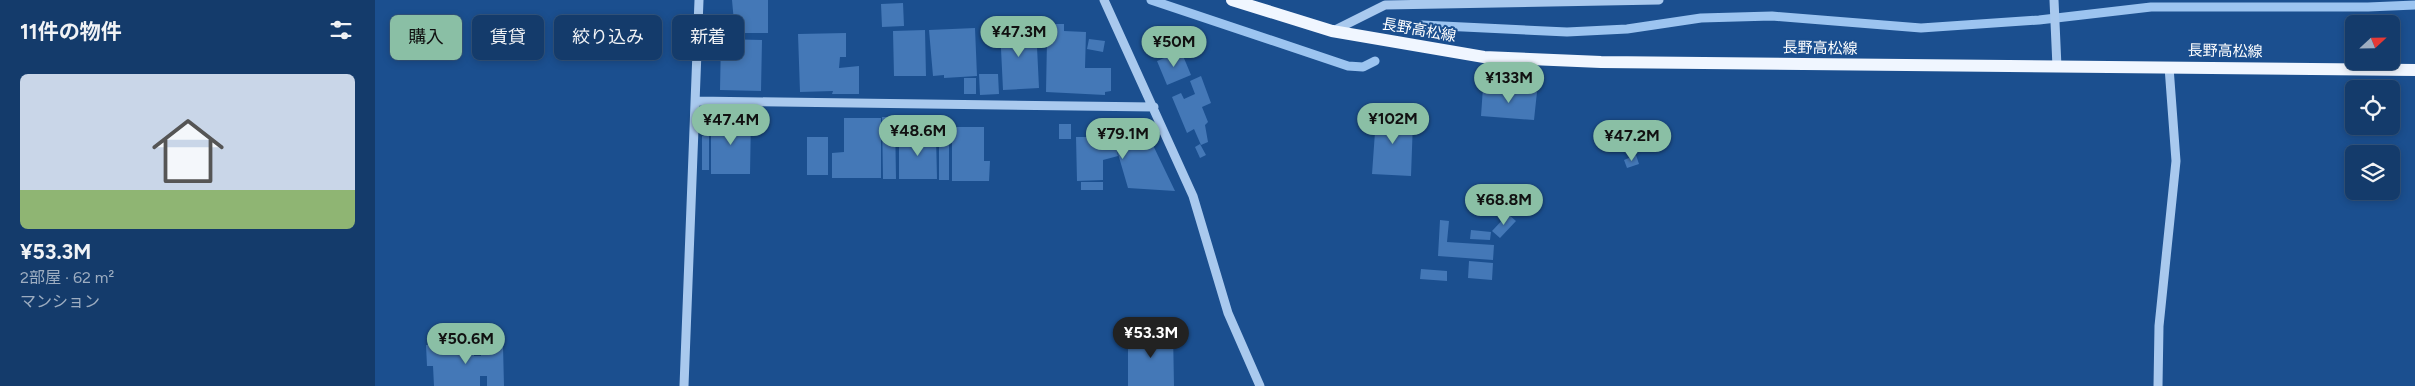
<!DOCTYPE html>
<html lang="ja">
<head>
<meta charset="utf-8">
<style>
  body { margin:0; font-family:Figtree,"Noto Sans JP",sans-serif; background:#1d4271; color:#f1f3f6; height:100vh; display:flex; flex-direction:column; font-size:19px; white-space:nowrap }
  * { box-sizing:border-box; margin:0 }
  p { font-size:16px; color:#9dadc1 }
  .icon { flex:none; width:28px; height:28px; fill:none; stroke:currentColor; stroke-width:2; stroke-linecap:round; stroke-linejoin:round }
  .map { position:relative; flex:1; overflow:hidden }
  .drawer { display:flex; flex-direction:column; background:#143b6b; width:375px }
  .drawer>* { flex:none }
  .banner { position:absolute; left:15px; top:15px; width:475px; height:45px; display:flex; gap:10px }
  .needle { width:32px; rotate:68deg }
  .controls { position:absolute; left:1970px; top:15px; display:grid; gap:10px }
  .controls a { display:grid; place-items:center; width:55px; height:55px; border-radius:8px; background:#143b6b; box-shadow:0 2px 8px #0003,0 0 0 1px #33557e; font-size:25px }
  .price { position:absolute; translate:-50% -42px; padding:0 11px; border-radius:18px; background:#8abfa5; color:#111; font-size:16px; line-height:32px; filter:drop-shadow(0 1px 2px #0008) }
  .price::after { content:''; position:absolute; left:50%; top:30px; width:15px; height:11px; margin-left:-8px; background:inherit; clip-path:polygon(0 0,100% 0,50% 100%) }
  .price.on { background:#222; color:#fff }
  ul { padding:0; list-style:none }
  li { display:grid; align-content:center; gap:10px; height:265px; padding:0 20px }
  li+li { border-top:1px solid #33557e }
  li span { display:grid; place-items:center; height:155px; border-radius:8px; color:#555 }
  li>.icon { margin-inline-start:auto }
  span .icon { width:90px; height:90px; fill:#fffc; stroke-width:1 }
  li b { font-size:21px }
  h2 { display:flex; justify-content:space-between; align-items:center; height:60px; padding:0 20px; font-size:21px }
  .chip { padding:0 18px; border-radius:8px; background:#143b6b; box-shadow:0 2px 8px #0003,0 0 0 1px #33557e; font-size:18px; line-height:45px }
  .chip.on { background:#8abfa5; color:#111 }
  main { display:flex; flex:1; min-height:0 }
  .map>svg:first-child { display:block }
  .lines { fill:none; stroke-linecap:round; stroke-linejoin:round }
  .stream { stroke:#9cc4f0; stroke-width:9 }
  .building { fill:#4478b7 }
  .minor { stroke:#a9c9ee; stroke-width:9 }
  .major { stroke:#f0f6ff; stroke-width:12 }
  .labels { text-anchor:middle; stroke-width:4; stroke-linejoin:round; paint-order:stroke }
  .street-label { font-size:15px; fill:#fff; stroke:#1b4f8f }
</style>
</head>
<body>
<main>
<section class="drawer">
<h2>11件の物件<svg class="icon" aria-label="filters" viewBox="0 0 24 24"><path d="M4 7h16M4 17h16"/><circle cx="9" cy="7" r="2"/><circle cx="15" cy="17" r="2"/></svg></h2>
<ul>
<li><span style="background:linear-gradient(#c9d6e8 75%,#8fb573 0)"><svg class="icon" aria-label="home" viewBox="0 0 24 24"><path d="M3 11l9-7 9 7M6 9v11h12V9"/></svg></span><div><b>¥53.3M</b><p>2部屋 · 62 m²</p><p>マンション</p></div></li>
</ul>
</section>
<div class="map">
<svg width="2040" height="386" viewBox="0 0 2040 386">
  <rect width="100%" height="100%" fill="#1b4f8f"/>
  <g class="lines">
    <!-- stream -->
    <path class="stream" d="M776 0 973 66 988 67 1000 61
      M1047 25 1192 32 1252 29 1326 18 1397 16 1546 28 1664 20 1776 7H1993L2040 5"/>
  </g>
  <!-- building -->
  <path class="building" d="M357 0H393V33H360Z
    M528 3 529 26 507 27 506 4Z
    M666 24H689V31L711 32 710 68H736V91L730 92V95L671 92 672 40 667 41Z
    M661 26 664 88 628 90 625 28Z
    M600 28 602 76 569 78V75L558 76 554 30Z
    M550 30 551 76H519L518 31Z
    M471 33V57H465L464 68 484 66V94H457L458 91 425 92 423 34Z
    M346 39 387 40 386 91 345 90Z
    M714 39 730 41 728 52 712 49Z
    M806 51 816 75 792 85 782 61Z
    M604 74H623L624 94 605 95Z
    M826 76 836 103 827 107 833 122 830 125 833 142 826 145 819 129 812 133 797 97 806 93 809 99 820 94 815 81Z
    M589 78H601V94H589Z
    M1108 87 1162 92 1159 120 1106 116Z
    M1011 110 1030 111 1029 121H1038L1036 176 997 174 1001 118H1010Z
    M336 117 376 118 375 174H336Z
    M507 117H520L521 179H508Z
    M469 118H506V178H457V153L469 152Z
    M564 121H574V180H564Z
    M684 124H696V139H684Z
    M769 126 773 143 776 141 800 191 753 188 739 140 743 156 728 160V180L702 181 701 137H727Z
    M577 127H609V161H615L614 181H577Z
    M334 135V170H327V136Z
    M524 135H561L562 179H524Z
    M432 137H453V175H432Z
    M825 144 831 155 825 158 820 147Z
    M1261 155 1264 164 1252 168 1249 160Z
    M706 182H728V190H706Z
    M1133 214 1141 221 1125 238 1117 231Z
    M1065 220 1074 221 1072 242 1119 245 1118 260 1063 256Z
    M1096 230 1116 232 1115 240 1095 239Z
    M1094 261 1118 263 1117 280 1093 278Z
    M1046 269 1072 271V281L1045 279Z
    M753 332H798L799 386H753Z
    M99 343V356H106V346H128L129 386H112V376H105V386H59L58 366H52L51 345Z"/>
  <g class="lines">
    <!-- minor -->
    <path class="minor" d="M729 0 818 196 853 313 885 386
      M1679 0 1682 67
      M958 31 1010 5 1284 0
      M321 101 779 107
      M309 386 324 0
      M1783 386 1784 326 1801 161 1794 67"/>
    <!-- major -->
    <path class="major" d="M857 0 957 31 1109 57 1226 62 2040 70"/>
  </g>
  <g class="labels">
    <!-- street labels -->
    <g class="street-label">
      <text transform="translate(1044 30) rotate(10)" y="5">長野高松線</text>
      <text transform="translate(1445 48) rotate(1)" y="5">長野高松線</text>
      <text transform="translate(1850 51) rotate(1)" y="5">長野高松線</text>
    </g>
  </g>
</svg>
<div class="controls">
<a><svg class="needle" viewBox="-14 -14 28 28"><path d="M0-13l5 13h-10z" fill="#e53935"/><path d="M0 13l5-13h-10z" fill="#9dadc1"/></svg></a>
<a><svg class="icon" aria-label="locate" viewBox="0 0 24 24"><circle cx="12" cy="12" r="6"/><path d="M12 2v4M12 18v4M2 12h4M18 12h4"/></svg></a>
<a><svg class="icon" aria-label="layers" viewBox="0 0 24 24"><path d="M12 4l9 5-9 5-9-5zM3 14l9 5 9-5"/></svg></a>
</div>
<b class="price" style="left:644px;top:58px">¥47.3M</b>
<b class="price" style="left:799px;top:68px">¥50M</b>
<b class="price" style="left:1134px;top:104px">¥133M</b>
<b class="price" style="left:1018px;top:145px">¥102M</b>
<b class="price" style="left:356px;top:146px">¥47.4M</b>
<b class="price" style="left:543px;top:157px">¥48.6M</b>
<b class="price" style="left:748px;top:160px">¥79.1M</b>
<b class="price" style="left:1257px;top:162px">¥47.2M</b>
<b class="price" style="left:1129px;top:226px">¥68.8M</b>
<b class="price on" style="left:776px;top:359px">¥53.3M</b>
<b class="price" style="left:91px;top:365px">¥50.6M</b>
<div class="banner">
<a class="chip on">購入</a>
<a class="chip">賃貸</a>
<a class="chip">絞り込み</a>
<a class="chip">新着</a>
</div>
</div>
</main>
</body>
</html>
